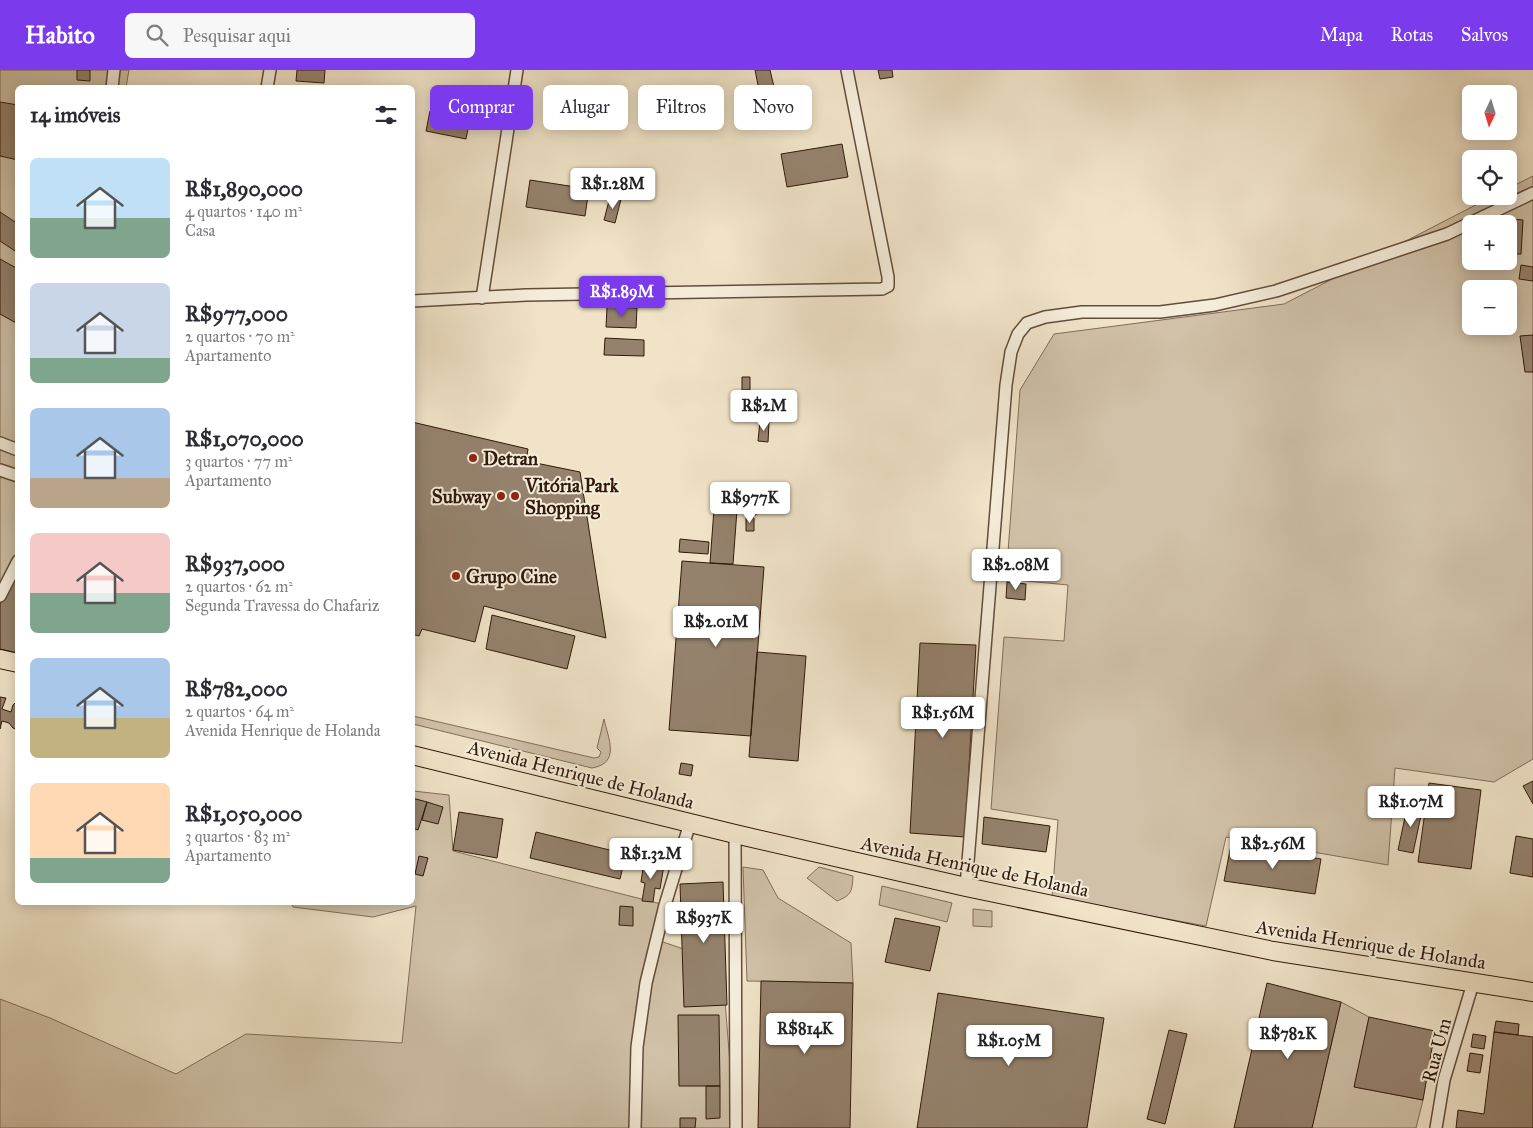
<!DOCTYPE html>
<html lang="pt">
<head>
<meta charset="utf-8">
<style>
  body { margin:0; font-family:"IM FELL Great Primer",serif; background:#f7f7f7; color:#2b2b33; height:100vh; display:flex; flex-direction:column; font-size:19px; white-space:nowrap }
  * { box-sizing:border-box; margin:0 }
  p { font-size:16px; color:#7c7c81 }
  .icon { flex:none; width:28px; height:28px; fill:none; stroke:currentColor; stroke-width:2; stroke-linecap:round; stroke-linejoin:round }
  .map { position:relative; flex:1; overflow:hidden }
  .details { position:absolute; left:15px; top:15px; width:400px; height:820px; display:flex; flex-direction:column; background:#fff; border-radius:8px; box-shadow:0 2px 12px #0003 }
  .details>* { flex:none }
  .top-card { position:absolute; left:430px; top:15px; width:475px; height:45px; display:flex; gap:10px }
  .needle { width:32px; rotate:184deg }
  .tools { position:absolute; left:1462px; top:15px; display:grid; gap:10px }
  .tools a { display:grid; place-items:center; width:55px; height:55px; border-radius:8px; background:#fff; box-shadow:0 2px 12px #0003; font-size:25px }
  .price { position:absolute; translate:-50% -42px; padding:0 11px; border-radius:5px; background:#fff; color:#222; font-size:16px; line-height:32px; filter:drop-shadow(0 1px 2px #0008) }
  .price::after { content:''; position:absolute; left:50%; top:30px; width:15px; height:11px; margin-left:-8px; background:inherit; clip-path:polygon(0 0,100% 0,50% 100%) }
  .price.current { background:#7c3aed; color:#fff }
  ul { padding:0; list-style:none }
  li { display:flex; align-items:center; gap:15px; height:125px; padding:0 15px }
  li span { display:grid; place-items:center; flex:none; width:140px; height:100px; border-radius:8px; color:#555 }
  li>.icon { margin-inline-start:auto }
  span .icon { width:60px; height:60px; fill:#fffc; stroke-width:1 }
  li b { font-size:21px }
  h2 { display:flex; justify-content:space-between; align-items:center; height:60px; padding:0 15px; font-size:21px }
  .pill { padding:0 18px; border-radius:8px; background:#fff; box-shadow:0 2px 12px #0003; font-size:18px; line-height:45px }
  .pill.current { background:#7c3aed; color:#fff }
  header { display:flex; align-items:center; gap:30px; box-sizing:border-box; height:70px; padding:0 25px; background:#7c3aed; color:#fff }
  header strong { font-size:24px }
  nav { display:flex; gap:28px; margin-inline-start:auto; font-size:18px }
  .search { width:350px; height:45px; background:#f7f7f7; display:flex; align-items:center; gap:12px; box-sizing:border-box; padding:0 18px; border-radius:8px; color:#7c7c81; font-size:19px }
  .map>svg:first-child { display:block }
  .green { fill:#d0c1a8; stroke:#816d59; fill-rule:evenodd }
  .building { fill:#95826d; stroke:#32190a }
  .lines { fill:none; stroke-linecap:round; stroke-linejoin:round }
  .street-casing { stroke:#624c3a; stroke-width:14 }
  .primary-casing { stroke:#32190a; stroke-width:20 }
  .street { stroke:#f5eddb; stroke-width:11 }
  .primary { stroke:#f0e3c8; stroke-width:18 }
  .poi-dot { fill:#8f2418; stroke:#f5eddb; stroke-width:2 }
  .labels { text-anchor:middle; stroke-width:4; stroke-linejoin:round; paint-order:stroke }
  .poi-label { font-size:19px; font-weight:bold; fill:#32190a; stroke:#f5eddb; text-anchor:start }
  .street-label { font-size:19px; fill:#32190a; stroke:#f5eddb }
</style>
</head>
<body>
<header>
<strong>Habito</strong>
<div class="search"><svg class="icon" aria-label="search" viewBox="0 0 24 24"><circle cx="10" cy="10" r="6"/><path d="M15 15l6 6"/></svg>Pesquisar aqui</div>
<nav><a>Mapa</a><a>Rotas</a><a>Salvos</a></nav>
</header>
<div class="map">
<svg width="1533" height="1058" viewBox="0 0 1533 1058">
  <rect width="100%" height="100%" fill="#f0e3c8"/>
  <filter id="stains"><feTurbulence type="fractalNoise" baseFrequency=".004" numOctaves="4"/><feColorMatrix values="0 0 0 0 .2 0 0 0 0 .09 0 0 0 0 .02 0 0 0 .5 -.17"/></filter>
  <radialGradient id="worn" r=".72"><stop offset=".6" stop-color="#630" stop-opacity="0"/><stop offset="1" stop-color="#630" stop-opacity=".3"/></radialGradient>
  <!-- green -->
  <path class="green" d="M0 0H129L126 17 18 18V486L0 520Z
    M1533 106V689L1494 712 1395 698 1388 795 1226 767 1206 856 1052 828 1058 750 991 739 1004 567 1064 571 1068 515 1006 509 1020 320 1054 264 1284 234 1493 126H1509V118ZM1471 154H1509V191H1471ZM1471 219H1509V256H1471Z
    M413 646 594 688 599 687 601 682 597 678 604 649C608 668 621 693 592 698L413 654Z
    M413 721 449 725 453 781 665 835 657 870 722 892 735 1058H0V929L50 948 176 1004 246 964 402 973 416 836 373 847 293 837 291 833 412 832Z
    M743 797 763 800 778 828 851 873 853 913 747 911Z
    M819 797 853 806C852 821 852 825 837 831L807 808Z
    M882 816 952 833 947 852 879 835Z
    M973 839 992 841V857L973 856Z
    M1341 932 1369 947 1355 1017 1423 1030 1416 1058H1312Z"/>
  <!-- building -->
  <path class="building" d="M77 0H90V11L77 10Z
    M297 0H325L324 13 296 11Z
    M755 0H770L774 17 759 20Z
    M878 0H892L893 7 880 9Z
    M0 32 18 35V90L0 86Z
    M430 41 470 49 466 69 426 61Z
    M842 74 848 107 787 117 781 84Z
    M530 110 589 119 585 146 526 137Z
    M610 127 621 129 615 153 604 150Z
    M0 142 18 154V183L0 171Z
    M1512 149 1523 150 1521 184H1510Z
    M0 189 18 199V254L0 244Z
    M1521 195 1533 197V211L1519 209Z
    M607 237 637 238 636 258 606 257Z
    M1533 265V302H1525L1520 266Z
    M605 268 644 270V286L604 285Z
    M742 307H750V320H742Z
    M760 351 769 352 768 372 758 371Z
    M412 352 528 379 526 391 580 402 606 568 484 536 475 572 422 559 419 566 412 564Z
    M748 432H756V445H748Z
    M714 439 737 440 733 494 710 493Z
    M746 448H754V461H746Z
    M680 469 709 472 708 484 679 482Z
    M682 491 764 497 751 666 669 660Z
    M18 499V583L0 579V534Z
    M1007 512 1026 514 1025 530 1006 528Z
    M492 545 575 566 567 599 486 579Z
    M920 573 976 575 965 767 910 763Z
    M757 582 806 586 798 691 749 687Z
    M0 627 6 628 2 639 11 642 13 635 18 630V660L13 658 9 653 2 651 0 659Z
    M681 693 693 695 691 706 679 704Z
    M1533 711V734L1523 716Z
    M1429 713 1481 720 1471 799 1418 792Z
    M412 728 427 732 418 760 412 758Z
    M427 732 443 737 438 754 422 750Z
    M1408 733 1423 736 1413 783 1398 780Z
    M459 742 503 749 497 788 453 780Z
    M984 747 1050 756 1046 782 982 774Z
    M536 762 626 784 620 809 530 788Z
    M1516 766 1533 769V807L1510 803Z
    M1231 775 1321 789 1315 824 1224 811Z
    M419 786 428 788 423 806 415 804Z
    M644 792 664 795 660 819 655 818 653 832 642 831 645 813 641 812Z
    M723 812 727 935 684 937 680 814Z
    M620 836 633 837V856L619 855Z
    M895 848 940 857 930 901 885 892Z
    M761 911 853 913 850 1058H758Z
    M1267 913 1341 932 1312 1058H1234Z
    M938 923 1104 948 1087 1058H917Z
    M678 945H719L720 1016H679Z
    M1369 947 1435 961 1423 1030 1354 1017Z
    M1496 951 1519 954 1518 965 1494 962Z
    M1169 960 1187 964 1165 1054 1147 1049Z
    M1494 962 1533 967V1058H1456L1458 1040 1484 1044Z
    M1473 964 1486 966 1484 979 1471 977Z
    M1470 983 1483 985 1480 1003 1467 1001Z
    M706 1016H720V1048L706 1049Z
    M680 1048H696L695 1058H680Z"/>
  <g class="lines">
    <defs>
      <path id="street" d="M112 18 114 0
        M267 18 270 0
        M482 228 517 0
        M412 231 526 225 882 219 888 216V207L847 0
        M0 373 18 380
        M0 400 18 406
        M0 526 18 491
        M735 764 736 1058
        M966 817 1006 315 1011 282 1018 264 1027 253 1045 247 1082 242H1160L1215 235 1276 221 1447 164 1533 123
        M635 1058 637 977 646 913 665 835 690 753
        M1436 1058 1444 1010 1473 913"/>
      <path id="primary" d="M0 589 18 593
        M412 685 735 764 966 817 1273 881 1533 922"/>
    </defs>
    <!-- street casing -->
    <use href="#street" class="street-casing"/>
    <!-- primary casing -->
    <use href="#primary" class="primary-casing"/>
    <!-- street -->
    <use href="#street" class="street"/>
    <!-- primary -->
    <use href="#primary" class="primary"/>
  </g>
  <!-- markers -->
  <g class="poi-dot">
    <circle cx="473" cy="388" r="5"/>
    <circle cx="501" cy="426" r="5"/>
    <circle cx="515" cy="426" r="5"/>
    <circle cx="456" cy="506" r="5"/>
  </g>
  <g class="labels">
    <!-- poi labels -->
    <g class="poi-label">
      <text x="483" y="395">Detran</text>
      <text x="525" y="422">Vitória Park<tspan x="525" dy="22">Shopping</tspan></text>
      <text x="491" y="433" text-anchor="end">Subway</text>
      <text x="466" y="513">Grupo Cine</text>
    </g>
    <!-- street labels -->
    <g class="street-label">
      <text transform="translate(581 704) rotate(14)" y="7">Avenida Henrique de Holanda</text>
      <text transform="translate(975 796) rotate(12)" y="7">Avenida Henrique de Holanda</text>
      <text transform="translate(1371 874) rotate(9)" y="7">Avenida Henrique de Holanda</text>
      <text transform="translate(1436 980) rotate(-75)" y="7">Rua Um</text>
    </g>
  </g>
  <rect width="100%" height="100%" filter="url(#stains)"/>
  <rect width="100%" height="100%" fill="url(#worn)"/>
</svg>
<div class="tools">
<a><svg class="needle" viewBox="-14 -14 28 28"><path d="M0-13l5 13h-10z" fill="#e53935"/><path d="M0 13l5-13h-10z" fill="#7c7c81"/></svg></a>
<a><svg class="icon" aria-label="locate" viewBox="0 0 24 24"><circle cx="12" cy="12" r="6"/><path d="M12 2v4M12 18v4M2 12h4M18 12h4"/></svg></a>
<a>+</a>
<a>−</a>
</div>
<b class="price" style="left:613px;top:140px">R$1.28M</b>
<b class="price current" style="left:622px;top:248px">R$1.89M</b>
<b class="price" style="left:764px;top:362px">R$2M</b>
<b class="price" style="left:750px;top:454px">R$977K</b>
<b class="price" style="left:1016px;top:521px">R$2.08M</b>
<b class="price" style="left:716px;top:578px">R$2.01M</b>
<b class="price" style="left:943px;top:669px">R$1.56M</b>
<b class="price" style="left:1411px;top:758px">R$1.07M</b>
<b class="price" style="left:1273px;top:800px">R$2.56M</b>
<b class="price" style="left:651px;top:810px">R$1.32M</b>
<b class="price" style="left:704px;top:874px">R$937K</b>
<b class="price" style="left:805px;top:985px">R$814K</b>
<b class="price" style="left:1288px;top:990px">R$782K</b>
<b class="price" style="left:1009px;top:997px">R$1.05M</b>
<div class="top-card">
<a class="pill current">Comprar</a>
<a class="pill">Alugar</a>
<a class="pill">Filtros</a>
<a class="pill">Novo</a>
</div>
<section class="details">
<h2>14 imóveis<svg class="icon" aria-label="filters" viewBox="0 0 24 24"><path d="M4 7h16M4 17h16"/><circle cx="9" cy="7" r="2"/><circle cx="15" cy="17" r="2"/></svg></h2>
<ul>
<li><span style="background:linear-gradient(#bfe0f5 60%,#7fa58c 0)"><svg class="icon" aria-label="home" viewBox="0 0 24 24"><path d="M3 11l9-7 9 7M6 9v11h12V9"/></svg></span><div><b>R$1,890,000</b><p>4 quartos · 140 m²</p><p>Casa</p></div></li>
<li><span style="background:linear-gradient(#c9d6e8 75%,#7fa58c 0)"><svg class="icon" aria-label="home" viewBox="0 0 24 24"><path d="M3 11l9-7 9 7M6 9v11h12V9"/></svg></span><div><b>R$977,000</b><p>2 quartos · 70 m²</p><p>Apartamento</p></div></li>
<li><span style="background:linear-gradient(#a9c7e8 70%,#b9a48a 0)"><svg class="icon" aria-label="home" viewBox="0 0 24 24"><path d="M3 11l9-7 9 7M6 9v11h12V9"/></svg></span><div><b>R$1,070,000</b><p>3 quartos · 77 m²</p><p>Apartamento</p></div></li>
<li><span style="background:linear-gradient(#f6c9c9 60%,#7fa58c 0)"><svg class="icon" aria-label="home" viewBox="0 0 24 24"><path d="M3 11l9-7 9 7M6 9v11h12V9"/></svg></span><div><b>R$937,000</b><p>2 quartos · 62 m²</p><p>Segunda Travessa do Chafariz</p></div></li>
<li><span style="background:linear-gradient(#a9c7e8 60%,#c2b280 0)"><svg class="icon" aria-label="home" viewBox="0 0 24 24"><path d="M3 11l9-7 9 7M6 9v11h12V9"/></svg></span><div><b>R$782,000</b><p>2 quartos · 64 m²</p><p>Avenida Henrique de Holanda</p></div></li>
<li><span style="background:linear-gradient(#ffd9b3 75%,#7fa58c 0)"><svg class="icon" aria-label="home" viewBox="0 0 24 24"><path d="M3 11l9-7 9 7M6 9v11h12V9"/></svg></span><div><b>R$1,050,000</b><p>3 quartos · 83 m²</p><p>Apartamento</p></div></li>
</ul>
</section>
</div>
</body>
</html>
